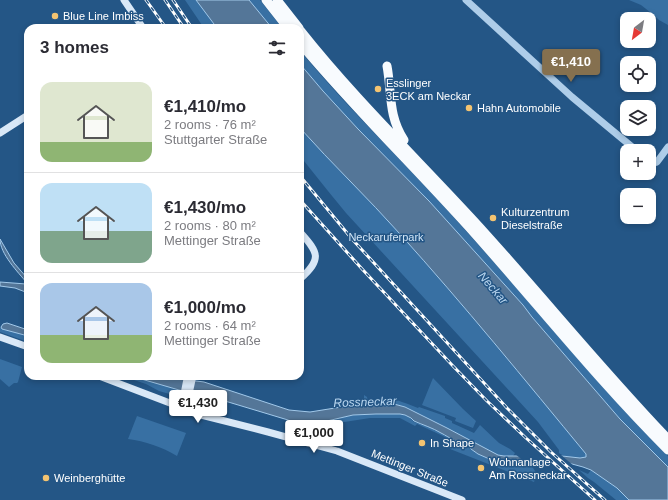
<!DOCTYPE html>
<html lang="en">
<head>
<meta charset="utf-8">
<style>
  body { margin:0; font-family:Helvetica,sans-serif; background:#f7f7f7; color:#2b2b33; height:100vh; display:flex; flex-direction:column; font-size:15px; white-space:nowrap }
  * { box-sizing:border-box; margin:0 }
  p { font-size:13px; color:#7c7c81 }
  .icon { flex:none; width:22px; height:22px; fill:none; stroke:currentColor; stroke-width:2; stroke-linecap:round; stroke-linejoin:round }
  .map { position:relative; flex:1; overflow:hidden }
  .drawer { position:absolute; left:24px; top:24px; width:280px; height:356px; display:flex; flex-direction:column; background:#fff; border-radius:12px; box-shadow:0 2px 6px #0003 }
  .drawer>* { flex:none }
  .needle { width:26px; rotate:211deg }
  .buttons { position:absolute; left:620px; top:12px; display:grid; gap:8px }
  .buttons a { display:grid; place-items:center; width:36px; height:36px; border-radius:8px; background:#fff; box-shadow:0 2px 6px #0003; font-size:20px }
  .price { position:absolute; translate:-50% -34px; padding:0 9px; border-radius:4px; background:#fff; color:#222; font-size:13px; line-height:26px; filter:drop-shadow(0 1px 2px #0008) }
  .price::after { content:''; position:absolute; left:50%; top:24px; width:12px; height:9px; margin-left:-6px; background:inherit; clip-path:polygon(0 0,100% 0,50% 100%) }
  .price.selected { background:#85704f; color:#fff }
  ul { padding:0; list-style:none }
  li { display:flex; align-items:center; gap:12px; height:100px; padding:0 16px }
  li+li { border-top:1px solid #e1e1e2 }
  li span { display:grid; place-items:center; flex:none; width:112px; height:80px; border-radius:12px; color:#555 }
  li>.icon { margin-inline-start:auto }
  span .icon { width:48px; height:48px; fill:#fffc; stroke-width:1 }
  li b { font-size:17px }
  h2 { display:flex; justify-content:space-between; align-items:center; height:48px; padding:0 16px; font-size:17px }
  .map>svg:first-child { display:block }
  .green { fill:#3870a3 }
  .water { fill:#547698; stroke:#a2c9ea }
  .pier { fill:#245686 }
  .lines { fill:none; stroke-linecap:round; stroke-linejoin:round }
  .tertiary { stroke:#aecde9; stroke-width:7 }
  .secondary { stroke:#d9e8f7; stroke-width:7 }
  .trunk { stroke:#f8fbfe; stroke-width:9 }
  .rail-casing { stroke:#fff; stroke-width:3 }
  .rail { stroke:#245686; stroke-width:1.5; stroke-dasharray:4.5; stroke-linecap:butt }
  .poi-dot { fill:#f4c471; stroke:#245686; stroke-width:1.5 }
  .labels { text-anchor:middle; stroke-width:3; stroke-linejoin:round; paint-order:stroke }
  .poi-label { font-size:11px; fill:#fff; stroke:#245686; text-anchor:start }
  .park-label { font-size:11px; fill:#d2e6f7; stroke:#245686 }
  .street-label { font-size:11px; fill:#fff; stroke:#245686 }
  .water-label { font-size:12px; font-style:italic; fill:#bad7f0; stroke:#245686 }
</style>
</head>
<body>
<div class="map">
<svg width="668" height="500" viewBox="0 0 668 500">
  <rect width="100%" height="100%" fill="#245686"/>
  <!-- green -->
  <path class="green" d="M185 0H196L217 28H204Z
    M249 0H260L282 28H272Z
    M629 0H668V25L659 20 655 16 641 5Z
    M300 51C353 114 412 170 466 231 534 306 597 385 668 456V467L620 419 532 317 523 305 429 201 358 129 323 91 300 64Z
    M300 128C332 164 368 198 400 234 464 306 525 380 586 454V457C578 459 565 458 559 453V450L538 422 346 213 328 191 300 156Z
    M1 327 3 329 28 336V342L0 332V328Z
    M0 359 22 367 18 382 17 383H14L9 387 0 379Z
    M114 376H131L181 390 178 394 173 395 159 391 146 384 131 379Z
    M433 378 463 409 476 421 473 428 455 421 456 418 422 405Z
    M364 395 367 397 368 402 381 401C383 399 383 398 386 398 393 398 411 405 418 408L419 407 445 416V418L452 421V423L474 433 480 425 499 443 510 449 515 453 513 456H504L495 454 447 428 405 407 394 404 387 406 373 404 365 406H345V404L358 402 364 401Z
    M376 414C388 414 405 410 414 422 423 425 433 428 441 433 450 438 457 445 468 445 474 454 493 462 504 463 511 463 519 463 526 463L533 468 537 474 534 482 450 449 452 444 447 442 448 439 443 436 417 424 415 426 400 418H370L338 423 337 425 320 423 353 415Z
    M137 416 186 433 177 456C162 447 145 441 128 439Z
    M579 470 588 474 591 470 617 488 629 500H616L594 482 588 478Z"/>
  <!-- water -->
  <path class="water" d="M196 0H249L272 28H217Z
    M300 64 323 91 358 129 429 201 523 305 532 317 620 419 668 467V500H629L617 488 591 470 583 467 572 464 523 463H502L494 461 478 454 471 449 468 445C457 444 451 438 441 433 433 428 423 425 414 421L411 418 405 415 400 414H376L353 415 314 424 309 423 307 424 299 421 292 422 288 420 215 398 201 394H197L179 390 131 376H168L181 379 204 382 289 410 310 412 360 404 365 406 372 404 387 406 394 404 405 407 447 428 498 455 504 456H562L580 458 586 457V454C525 380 464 305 400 234 368 198 332 164 300 128Z
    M0 239 14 263 28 279V293L15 288 0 286V282L26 284 27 283C18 272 0 254 0 239Z
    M7 323 28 330V336L2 329 1 327 3 324Z"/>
  <!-- pier -->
  <path class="pier" d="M515 454H560L575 467 529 465Z"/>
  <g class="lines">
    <!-- tertiary -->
    <path class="tertiary" d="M466 0 572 97 637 151
      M649 161 653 163 657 162 668 147"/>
    <!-- secondary -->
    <path class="secondary" d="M124 0 143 28
      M0 133 28 115
      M300 232C319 253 322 259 300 279
      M0 337 28 347
      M99 376 183 408 196 414 205 416 268 432 337 451 462 500
      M187 403 192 380 191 376
      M183 408 184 394 187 379 192 376"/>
    <!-- trunk -->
    <path class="trunk" d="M266 0 288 28
      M277 0 299 28
      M300 30C353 97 415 157 473 220 539 292 600 368 668 439
      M300 43C356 110 418 170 476 235 540 307 600 382 668 450
      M387 66C392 93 388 116 404 140"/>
    <defs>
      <path id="rail" d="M146 0 166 28
        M165 0 184 28
        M173 0 192 28
        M300 176 352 239 507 408 551 452 605 500
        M300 200 363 270 453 366 487 401 526 438 595 500"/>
    </defs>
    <!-- rail casing -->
    <use href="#rail" class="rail-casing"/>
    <!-- rail -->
    <use href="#rail" class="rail"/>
  </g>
  <!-- markers -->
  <g class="poi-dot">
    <circle cx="55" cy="16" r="4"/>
    <circle cx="378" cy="89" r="4"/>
    <circle cx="469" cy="108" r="4"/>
    <circle cx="493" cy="218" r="4"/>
    <circle cx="422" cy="443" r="4"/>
    <circle cx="481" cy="468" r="4"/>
    <circle cx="46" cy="478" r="4"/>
  </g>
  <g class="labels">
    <!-- poi labels -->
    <g class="poi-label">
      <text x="63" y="20">Blue Line Imbiss</text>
      <text x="386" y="87">Esslinger<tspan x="386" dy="13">3ECK am Neckar</tspan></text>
      <text x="477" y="112">Hahn Automobile</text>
      <text x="501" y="216">Kulturzentrum<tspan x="501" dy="13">Dieselstraße</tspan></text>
      <text x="430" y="447">In Shape</text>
      <text x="489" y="466">Wohnanlage<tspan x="489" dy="13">Am Rossneckar</tspan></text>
      <text x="54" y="482">Weinberghütte</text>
    </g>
    <!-- park labels -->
    <g class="park-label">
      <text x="386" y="241">Neckaruferpark</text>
    </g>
    <!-- street labels -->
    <g class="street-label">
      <text transform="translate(410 468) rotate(22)" y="4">Mettinger Straße</text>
    </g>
    <!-- water labels -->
    <g class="water-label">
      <text transform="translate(493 288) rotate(49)" y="4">Neckar</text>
      <text transform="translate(365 402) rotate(-2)" y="4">Rossneckar</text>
    </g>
  </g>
</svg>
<div class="buttons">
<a><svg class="needle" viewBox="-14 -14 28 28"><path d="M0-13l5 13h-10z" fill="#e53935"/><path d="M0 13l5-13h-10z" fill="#7c7c81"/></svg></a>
<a><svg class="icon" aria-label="locate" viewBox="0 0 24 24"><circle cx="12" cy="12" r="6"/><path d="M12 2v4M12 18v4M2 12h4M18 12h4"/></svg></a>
<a><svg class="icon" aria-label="layers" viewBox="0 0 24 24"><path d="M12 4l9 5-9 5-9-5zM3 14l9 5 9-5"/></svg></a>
<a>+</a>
<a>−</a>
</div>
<b class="price selected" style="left:571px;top:83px">€1,410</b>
<b class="price" style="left:198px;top:424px">€1,430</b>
<b class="price" style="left:314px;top:454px">€1,000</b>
<section class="drawer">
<h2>3 homes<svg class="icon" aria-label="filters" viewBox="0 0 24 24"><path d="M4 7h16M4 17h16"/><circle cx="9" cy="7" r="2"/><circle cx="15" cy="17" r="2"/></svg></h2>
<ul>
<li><span style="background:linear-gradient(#dfe7d0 75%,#8fb573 0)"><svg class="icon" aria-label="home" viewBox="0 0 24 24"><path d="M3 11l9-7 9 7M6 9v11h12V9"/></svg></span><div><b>€1,410/mo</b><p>2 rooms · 76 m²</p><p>Stuttgarter Straße</p></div></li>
<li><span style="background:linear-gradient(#bfe0f5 60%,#7fa58c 0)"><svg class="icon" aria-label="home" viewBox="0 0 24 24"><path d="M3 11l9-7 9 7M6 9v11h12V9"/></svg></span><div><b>€1,430/mo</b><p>2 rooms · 80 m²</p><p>Mettinger Straße</p></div></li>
<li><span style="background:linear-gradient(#a9c7e8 65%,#8fb573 0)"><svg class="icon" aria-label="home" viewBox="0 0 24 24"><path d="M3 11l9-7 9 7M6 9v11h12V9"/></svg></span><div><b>€1,000/mo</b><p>2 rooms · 64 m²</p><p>Mettinger Straße</p></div></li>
</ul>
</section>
</div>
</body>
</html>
